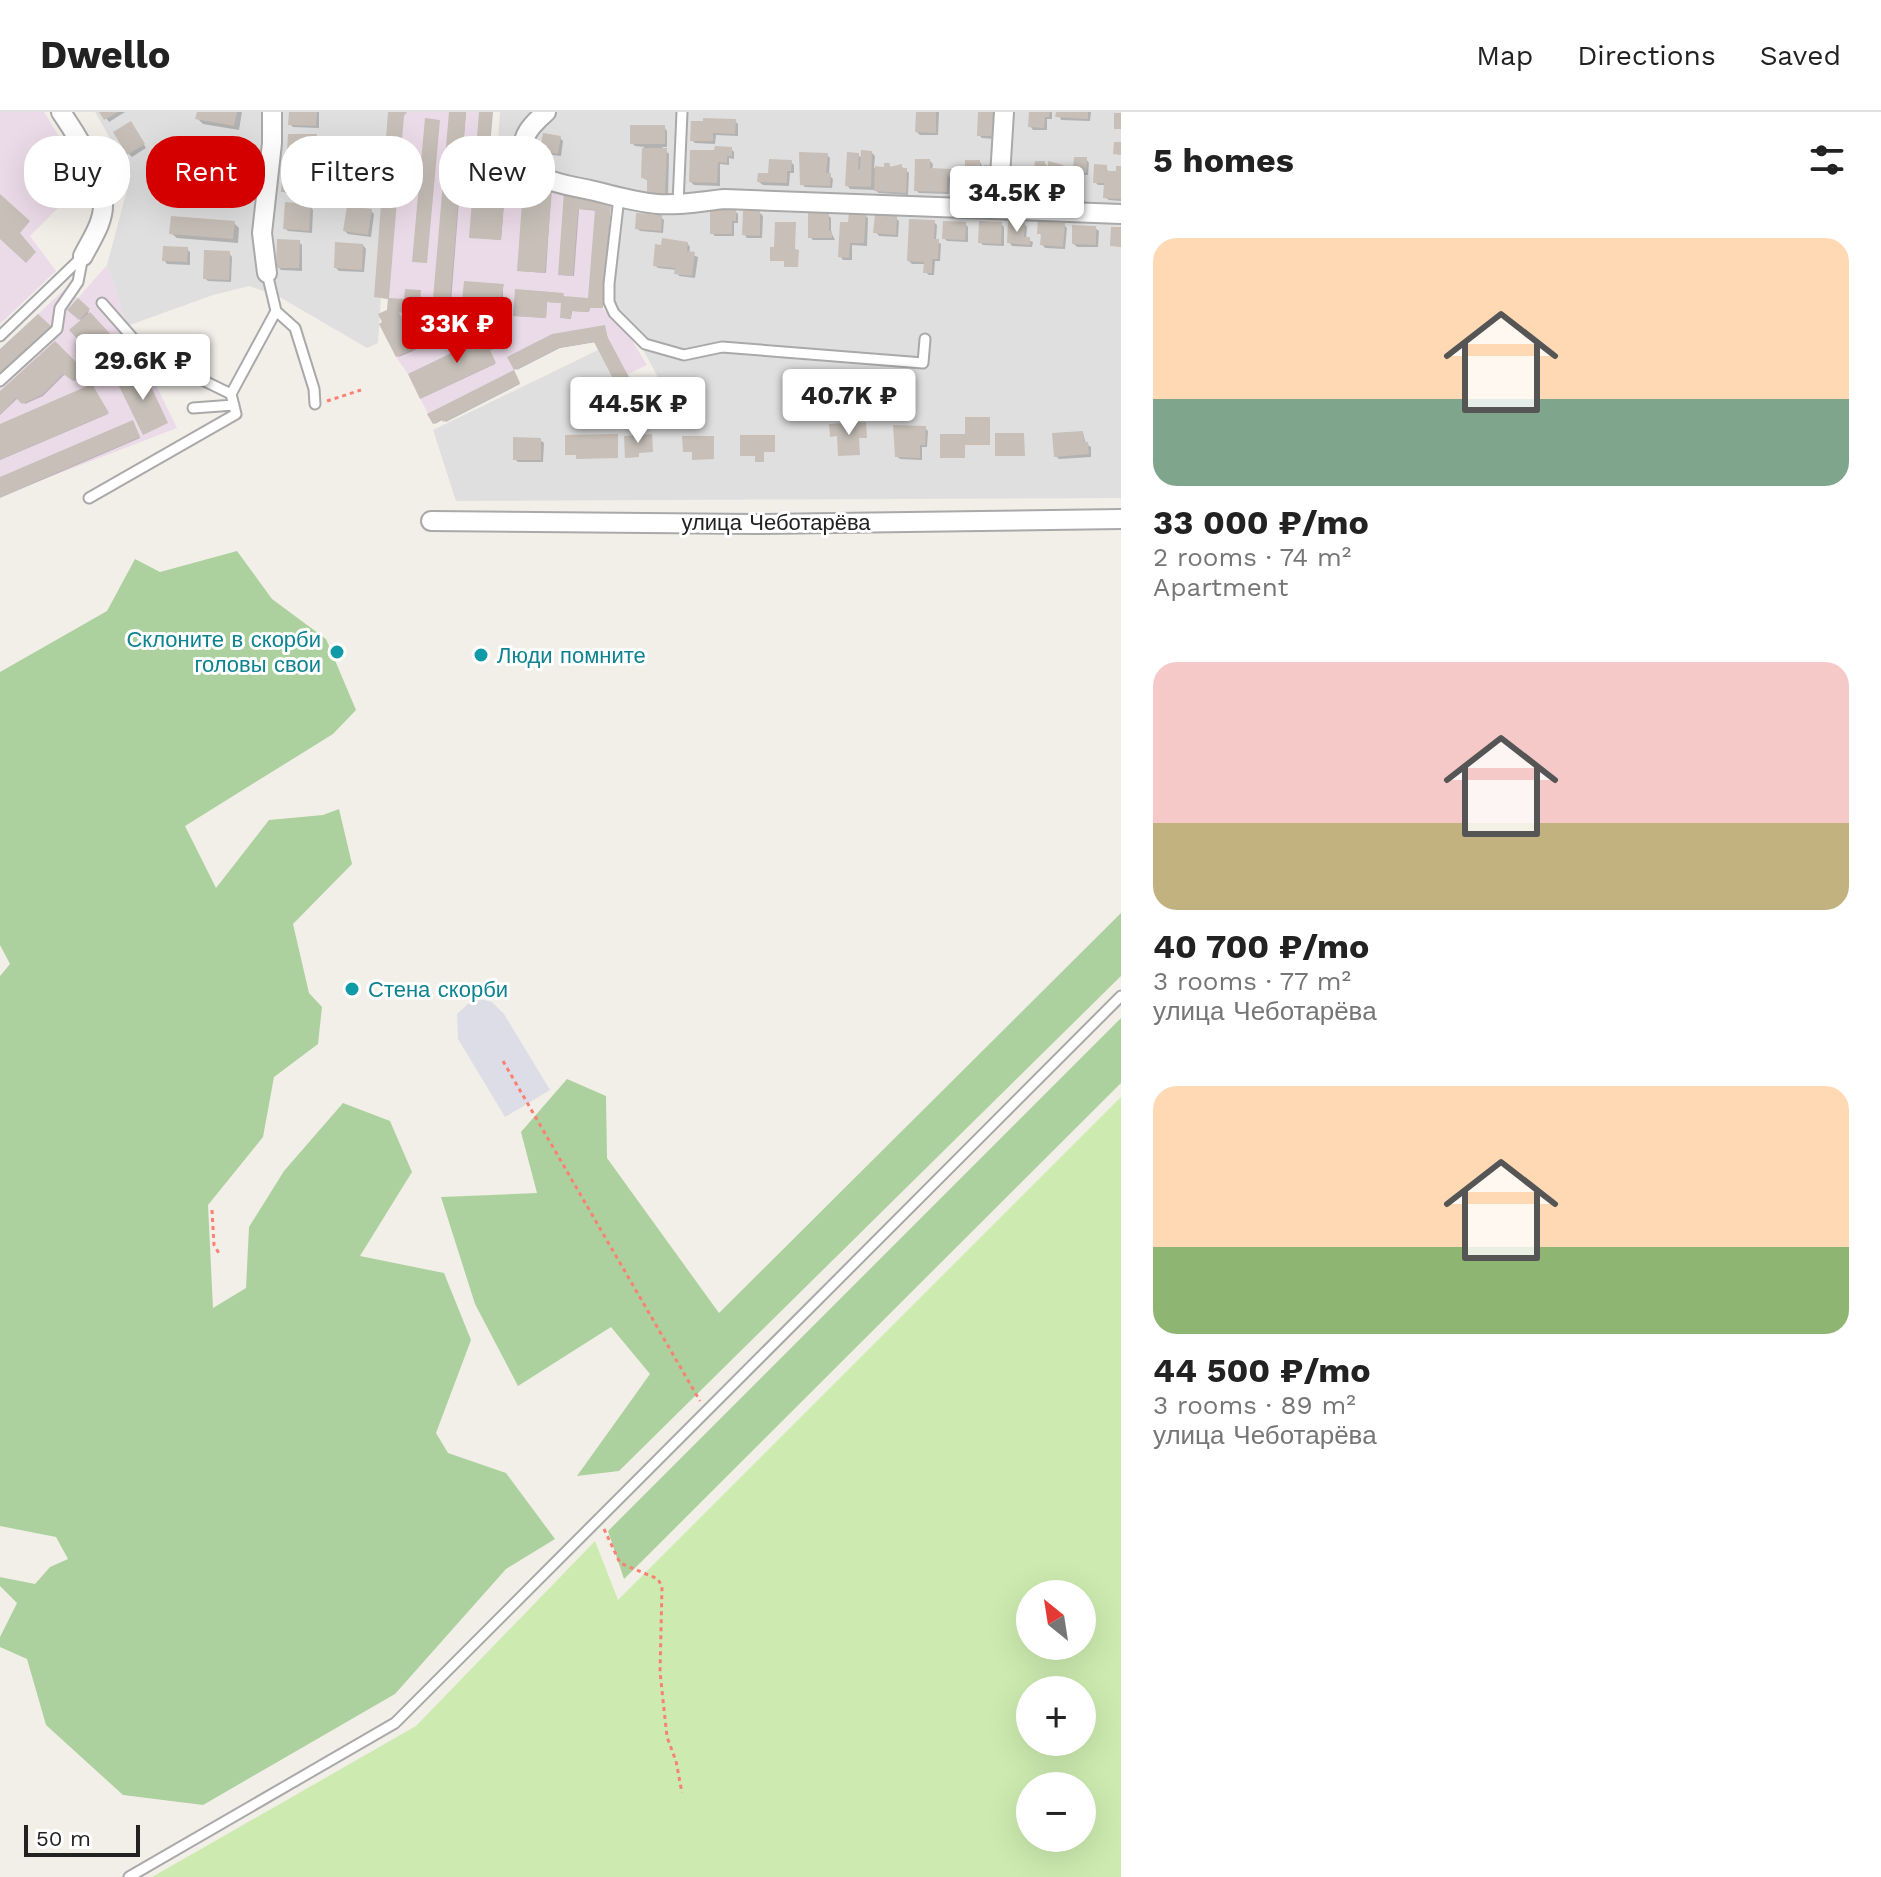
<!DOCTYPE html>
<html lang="en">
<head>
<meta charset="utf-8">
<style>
  body { margin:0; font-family:"Work Sans",sans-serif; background:#f6f6f6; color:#222; height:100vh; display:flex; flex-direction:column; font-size:30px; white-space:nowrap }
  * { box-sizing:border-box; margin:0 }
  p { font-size:26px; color:#767676 }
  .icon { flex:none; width:44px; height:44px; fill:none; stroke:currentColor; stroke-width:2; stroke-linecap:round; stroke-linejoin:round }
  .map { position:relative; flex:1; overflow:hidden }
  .details { display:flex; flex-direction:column; background:#fff; width:760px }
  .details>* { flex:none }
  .hud { position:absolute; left:24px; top:24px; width:760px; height:72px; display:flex; gap:16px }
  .needle { width:52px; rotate:330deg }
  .tools { position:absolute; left:1016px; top:1468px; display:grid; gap:16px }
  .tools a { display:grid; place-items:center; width:80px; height:80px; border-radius:50%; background:#fff; box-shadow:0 8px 32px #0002; font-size:40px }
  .scale { position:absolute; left:24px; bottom:20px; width:116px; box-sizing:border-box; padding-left:8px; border:4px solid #222; border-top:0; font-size:22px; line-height:28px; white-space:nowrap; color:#222; -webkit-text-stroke:6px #fff; paint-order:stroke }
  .price { position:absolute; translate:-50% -68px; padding:0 18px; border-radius:8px; background:#fff; color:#222; font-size:26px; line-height:52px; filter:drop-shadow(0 2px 4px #0008) }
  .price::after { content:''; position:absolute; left:50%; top:48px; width:24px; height:18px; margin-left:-12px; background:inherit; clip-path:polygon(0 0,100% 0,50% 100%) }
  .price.active { background:#d40000; color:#fff }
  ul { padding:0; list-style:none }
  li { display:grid; align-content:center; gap:16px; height:424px; padding:0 32px }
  li span { display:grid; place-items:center; height:248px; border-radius:24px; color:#555 }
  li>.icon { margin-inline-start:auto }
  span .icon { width:144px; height:144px; fill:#fffc; stroke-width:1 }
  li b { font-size:34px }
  h2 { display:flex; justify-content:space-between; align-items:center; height:96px; padding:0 32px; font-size:34px }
  .tag { padding:0 28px; border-radius:32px; background:#fff; box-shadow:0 8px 32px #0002; font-size:28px; line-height:72px }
  .tag.active { background:#d40000; color:#fff }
  header { display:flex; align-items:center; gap:48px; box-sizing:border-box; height:112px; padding:0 40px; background:#fff; border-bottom:2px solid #e0e0e0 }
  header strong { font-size:38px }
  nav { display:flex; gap:44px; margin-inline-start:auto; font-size:28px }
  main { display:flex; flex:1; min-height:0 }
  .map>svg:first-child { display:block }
  .residential { fill:#e0dfdf }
  .industrial { fill:#ebdbe8 }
  .grass { fill:#cdebb0; fill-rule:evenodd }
  .forest { fill:#add19e }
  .plaza { fill:#dddde8 }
  .shadow { fill:#0003 }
  .building { fill:#c7bfb8 }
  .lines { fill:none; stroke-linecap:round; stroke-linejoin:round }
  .lane-casing { stroke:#a9a9a9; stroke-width:13 }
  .street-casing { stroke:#a9a9a9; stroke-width:22 }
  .path { stroke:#fa8072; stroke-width:3; stroke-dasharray:4 4; stroke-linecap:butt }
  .lane { stroke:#fff; stroke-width:9 }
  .street { stroke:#fff; stroke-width:18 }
  .culture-dot { fill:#0f9aa8; stroke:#fff; stroke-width:3 }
  .labels { text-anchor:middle; stroke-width:6; stroke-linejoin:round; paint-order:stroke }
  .street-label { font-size:22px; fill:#222; stroke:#fff }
  .culture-label { font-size:22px; fill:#0d838f; stroke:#fff; text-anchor:start }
</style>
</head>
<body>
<header>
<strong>Dwello</strong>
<nav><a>Map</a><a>Directions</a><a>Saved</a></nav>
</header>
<main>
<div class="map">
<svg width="1121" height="1765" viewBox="0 0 1121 1765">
  <rect width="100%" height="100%" fill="#f2efe9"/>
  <!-- residential -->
  <path class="residential" d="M95 0H393L378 231 367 236 278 184 249 174 213 183 127 214 107 153 131 63Z
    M500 0H1121V386L456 389 433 318 598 238 628 290 661 271 630 213 612 193 615 83 564 71 495 68Z"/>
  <!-- industrial -->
  <path class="industrial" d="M0 0H44L86 68 30 124 56 159 0 212Z
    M388 0H492L487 75 564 80 611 88 602 196 627 220 647 253 628 262 632 271 619 278 594 230 558 236 514 258 520 271 443 310 441 308 433 312 408 262 396 245 379 212 382 210 378 202 387 198 388 187 374 185Z
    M107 153 127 214 177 316 0 384V237L65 177 78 186Z"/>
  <!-- grass -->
  <path class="grass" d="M1121 985V1765H152L416 1614 595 1429 618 1488ZM1030 1482H1082V1534H1030ZM1030 1578H1082V1630H1030ZM1030 1674H1082V1726H1030Z"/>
  <!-- forest -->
  <path class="forest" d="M237 439 272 487 326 527 356 598 333 622 185 714 216 776 269 708 323 703 339 697 352 752 293 812 309 881 322 895 318 932 274 965 263 1025 208 1093 213 1196 246 1176 249 1115 284 1059 343 991 390 1009 412 1060 360 1144 444 1161 471 1228 436 1321 448 1341 506 1361 555 1427 506 1457 395 1582 203 1693 123 1683 46 1613 27 1547 0 1535V1525L17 1491 0 1474V1465L35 1472 50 1455 68 1447 56 1425 0 1414V864L10 852 0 833V560L107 499 135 447 160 460Z
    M1121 801V864L619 1359 577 1364 650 1262 611 1215 518 1274 475 1192 441 1085 537 1081 521 1020 567 967 606 984 607 1046 719 1201Z
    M1121 906V971L624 1467 608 1419Z"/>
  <!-- plaza -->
  <path class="plaza" d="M480 887 492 890 504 902 550 978 505 1005 458 927 457 902 468 892Z"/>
  <!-- shadow -->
  <path class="shadow" d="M102 0H125L109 10Z
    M199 0H242L239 18 203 12 198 7Z
    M291 0H319V16L293 15 290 12Z
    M451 0H466L451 190 464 191 503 174V187H500L498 203 467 201 466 206 397 200 412 228 435 217 440 227 399 245 382 213 406 189 420 180 421 188 435 190Z
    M481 0H493L486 77 505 80 501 128 471 125Z
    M918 0H939L938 23H920L917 20Z
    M980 0H996L995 27 982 26 979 23Z
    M1031 0H1052V7H1047V18H1033L1030 14Z
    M1058 0H1091L1090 9 1061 8Z
    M735 9 738 12V24L716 23 715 32 695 31 692 28Z
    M133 15 146 36 132 45 128 41Z
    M664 15 667 19V35H662L669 42 668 85 652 84 649 81V69L643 66 644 35 635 34 632 31Z
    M316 24 319 27V43H292L289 40Z
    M560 26 563 29 561 44 545 42 542 39Z
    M731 37 734 40V47L729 46V53L720 52V74L694 73 691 70 716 40Z
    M872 41 875 44 874 56 885 57 889 53 892 57 901 54 909 61 908 83 879 81 875 78 850 77 847 73 858 43 863 47Z
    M827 43 830 46 829 63 833 67 832 76 805 75 802 72Z
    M1086 47 1089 51 1088 63H1083L1082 79H1078L1077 94 1071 93 1068 87 1056 86 1053 83 1054 68 1047 61 1045 86 1017 85 1014 82 1044 51 1050 57 1062 55 1066 60H1075Z
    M930 49 933 52 932 58 950 59 956 65 980 50 983 55H989L992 58V69H986V84H960L956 80V67H950L949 82 919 81 916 78Z
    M791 50 794 53V61H790L789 74 763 73 759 70Z
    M1106 55 1109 61H1118L1121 56V89L1109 88 1105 85 1106 73H1098L1095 70Z
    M233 59 236 62 233 87 209 84 206 81Z
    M306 60 309 63 308 84 287 82 283 79Z
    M551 81 546 161 520 159 519 158Z
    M566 82 611 91 603 196H590L589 200 572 199 571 207 563 206V191L547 190 546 206 516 204 563 182 564 186 590 188 597 99 579 97 574 164 561 163Z
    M310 94 313 98 312 121 288 119 285 116Z
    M371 99 374 102 371 125 348 122 345 119Z
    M735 99 738 102V111H734V124H715L712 121Z
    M760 101 763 104 762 126H747L744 122Z
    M828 103 831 106V120L835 128H813L810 125Z
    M865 103 868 106 867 134 852 133V148H843L840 144 850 112Z
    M661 105 664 108 663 121 640 119 637 116Z
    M896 106 899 109 898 125 879 124 876 120Z
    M1047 108 1052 112 1064 113 1067 116 1065 137 1045 136 1042 132 1043 125 1039 121Z
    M934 110 937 113 936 129 941 132 940 149H935L934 163H929L925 160 926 152H912L909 149Z
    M234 111 239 116 238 131 177 126 171 121Z
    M965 112 968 115V130L947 129 944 126Z
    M1001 112 1004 115V134L983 133 980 130Z
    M1024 112 1027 115 1026 127 1033 130 1032 135 1012 134 1009 130Z
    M1095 116 1099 119 1098 135H1077L1074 132Z
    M299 130 302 133V159L281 158 278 155Z
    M687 131 690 135 689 142 698 145 695 166 679 164 677 158 658 156 655 153Z
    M363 133 366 137 364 160 339 159 336 156Z
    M187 137 190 140V153L167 152 164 148Z
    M229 141 232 145 231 170 208 169 205 166Z
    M78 189 89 199 88 201 138 255 118 267 71 218 82 209 70 198Z
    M38 205 51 217 0 262V240Z
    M605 215 608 227 632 272 622 277 596 230 560 236 517 258 510 246Z
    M502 220 507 231 489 239 495 252 422 286Z
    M55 232 83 261 75 269 65 262 43 284 25 292 19 285 0 303V281Z
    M514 261 520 272 446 310 444 307 435 312 430 302Z
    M92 274 108 302 0 348V315Z
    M133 311 140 326 0 386V367Z
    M925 316 928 319 927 335H922V348L900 347 897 344Z
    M1083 321 1086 332 1091 335V345L1059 347 1056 344Z
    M540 328 544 331 543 350H518L515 347Z"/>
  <!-- building -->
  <path class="building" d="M99 0H118L104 8Z
    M197 0H237L234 14 195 7Z
    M289 0H317L316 14 288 13Z
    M388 0H407L404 4 389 186 404 187 405 177 421 178 420 186 433 187 449 0H466L450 188 462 189 464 169 504 172 498 203 466 201V206L399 200 412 226 435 214 441 226 396 245 379 212 382 210 378 202 387 198 388 187 374 185Z
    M479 0H492L486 75 505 77 501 128 469 126Z
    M916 0H936V21L915 20Z
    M978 0H994L992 24H977Z
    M1029 0H1050L1049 5H1045L1044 16 1028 15Z
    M1056 0H1088V7L1055 5Z
    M1114 1H1121V17H1114Z
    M425 6 440 8 427 151 412 150Z
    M703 6 736 7 735 22 713 21V29H690L691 9H703Z
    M131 9 145 32 127 43 113 20Z
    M630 13H665V32H630Z
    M543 21 561 24 558 42 540 39Z
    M288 22H317V41H287Z
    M1114 30H1121V43L1113 42Z
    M715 34 732 35V44H727V51L718 50 717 71 689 70 690 38H714Z
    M642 36H667L665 82H647V67L641 66Z
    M861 38 872 39 871 75 845 74 847 40 859 41 858 58 860 57Z
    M799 40 828 41 826 61H831L830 74 800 73Z
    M1074 45H1087L1086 61H1080V77H1075V91H1066V85L1051 84 1052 65H1048V49L1063 53V58H1073Z
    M769 47 792 48 791 59H787V71L757 70 758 61H768Z
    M915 47H930V56L951 57 950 65 947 64V80L914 79Z
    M965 48H980V57H984V53H990V67L984 66V81H954V55L965 54Z
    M1035 49H1045L1043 84 1012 82 1013 58 1034 59Z
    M884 51H890L889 55 902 52V56H907L906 81 874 79 875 54 884 55Z
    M1094 52 1107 53V59H1116V54H1121V87L1103 86 1104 71H1093Z
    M206 55 234 57 231 84 204 82Z
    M283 57 307 58 305 81 281 80Z
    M523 77 552 79 545 161 517 159Z
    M564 80 611 88 602 196H589V200L571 199V207L560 206 561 191 547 190 546 206 513 204 515 177 564 181 563 184 588 186 595 98 578 97 573 164 558 163Z
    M0 82 30 109 20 121 36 140 26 151 0 127Z
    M285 90 311 92 309 119 283 117Z
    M347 94 372 97 368 123 343 119Z
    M710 97H736V109H732V122H710Z
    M743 99H760V124L742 123Z
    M636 101 662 103 661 119 635 117Z
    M808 101H829V119H832V126H808Z
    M849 101H866L864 131H850L849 146 838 145 840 110H848Z
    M875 102 897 104 896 123 873 121Z
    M171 104 235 109 233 127 169 122Z
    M1038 106H1048V110L1065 111 1063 135 1040 133 1041 122H1037Z
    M909 107 935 108 934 127H939L938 147H932V161H923L924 150 907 149Z
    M943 109 966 110 965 128 942 127Z
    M979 109 1002 110 1001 132 978 131Z
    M1008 109 1025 110 1024 125H1030V133L1007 131Z
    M775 110H796L795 137 799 138 798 155H784V149H770V135H774Z
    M1072 113 1096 114V133L1072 132Z
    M1111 115H1121V135L1110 134Z
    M662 126 688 130 687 139 695 140 692 164 674 162 675 156 653 154 655 132 661 133Z
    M277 127 300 128 299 156H276Z
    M335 130 363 132 362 158 334 156Z
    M163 134 188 135 187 150 162 149Z
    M204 138 230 139 229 168 203 167Z
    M78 186 90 197 79 208 67 198Z
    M90 200 139 253 116 268 69 218Z
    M38 202 52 215 0 261V237Z
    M605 213 607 224 632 271 619 278 594 230 558 236 514 258 507 245 552 222Z
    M501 217 508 230 490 238 496 251 420 287 408 262Z
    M55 229 84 258 73 269 63 262 42 283 22 292 16 286 0 303V279Z
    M143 257 168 311 143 323 117 270Z
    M514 258 520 271 443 310 442 307 433 312 427 302Z
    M92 272 109 301 0 348V312Z
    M965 305H990V333H965V346H940V322H965Z
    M133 308 140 325 0 385V365Z
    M866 310 867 326H859L860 343 838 344 837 324 830 325 829 312Z
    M893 313 926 314 925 333H920V346L895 345Z
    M1083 319 1084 330H1088L1089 342 1054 345 1052 321Z
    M995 321H1024L1025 344H995Z
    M618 322V346L576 347V343H565V323Z
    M652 322 653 340 639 341V345L625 346 624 324Z
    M740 323H775V340H764V350H755V344H740Z
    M682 324H714V347L692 348V340H683Z
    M513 325 541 326V348H513Z"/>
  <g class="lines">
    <defs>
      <path id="lane" d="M619 85 609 172V190L614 201 645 232 684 243 722 235 923 251 925 227
        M678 92 682 0
        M267 161 276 199 295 216 314 277 315 292
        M102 191 145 240 231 282 276 199
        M0 224 83 144
        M0 269 57 217 60 196 78 170 83 144
        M193 296 234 293
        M89 386 236 302 231 282
        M129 1765 395 1611 1121 884"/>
      <path id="street" d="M61 0C76 22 103 64 103 91 104 110 91 128 83 144
        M546 0C534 11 520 23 524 41 532 71 564 72 590 78 612 83 634 90 657 92 680 94 703 89 725 87L1121 102
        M998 97 1004 0
        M267 161 262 121 272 31V0
        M431 409 756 412 1121 407"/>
    </defs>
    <!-- lane casing -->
    <use href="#lane" class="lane-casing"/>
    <!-- street casing -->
    <use href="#street" class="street-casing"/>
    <!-- path -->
    <path class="path" d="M327 289 361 278
      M503 949 700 1289
      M212 1098 214 1133 220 1143
      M604 1417 620 1451 658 1467 662 1475 660 1560 667 1625 676 1649 682 1681"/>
    <!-- lane -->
    <use href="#lane" class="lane"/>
    <!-- street -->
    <use href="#street" class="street"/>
  </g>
  <!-- markers -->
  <g class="culture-dot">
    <circle cx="337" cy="540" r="8"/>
    <circle cx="481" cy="543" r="8"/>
    <circle cx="352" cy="877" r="8"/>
  </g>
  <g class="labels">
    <!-- street labels -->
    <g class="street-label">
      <text x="776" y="418">улица Чеботарёва</text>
    </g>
    <!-- culture labels -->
    <g class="culture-label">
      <text x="321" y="535" text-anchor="end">Склоните в скорби<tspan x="321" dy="25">головы свои</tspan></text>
      <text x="497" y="551">Люди помните</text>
      <text x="368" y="885">Стена скорби</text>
    </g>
  </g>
</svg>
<div class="tools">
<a><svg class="needle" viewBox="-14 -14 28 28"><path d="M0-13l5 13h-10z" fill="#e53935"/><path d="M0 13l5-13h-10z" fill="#767676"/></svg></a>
<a>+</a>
<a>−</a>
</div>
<div class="scale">50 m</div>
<b class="price" style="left:1017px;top:122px">34.5K ₽</b>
<b class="price active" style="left:457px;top:253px">33K ₽</b>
<b class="price" style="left:143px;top:290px">29.6K ₽</b>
<b class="price" style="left:849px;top:325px">40.7K ₽</b>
<b class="price" style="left:638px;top:333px">44.5K ₽</b>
<div class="hud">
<a class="tag">Buy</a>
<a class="tag active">Rent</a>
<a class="tag">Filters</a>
<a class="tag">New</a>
</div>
</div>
<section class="details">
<h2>5 homes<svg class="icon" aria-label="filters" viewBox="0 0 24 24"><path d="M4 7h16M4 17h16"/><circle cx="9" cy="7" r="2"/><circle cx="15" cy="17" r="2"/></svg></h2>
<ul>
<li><span style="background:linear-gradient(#ffd9b3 65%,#7fa58c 0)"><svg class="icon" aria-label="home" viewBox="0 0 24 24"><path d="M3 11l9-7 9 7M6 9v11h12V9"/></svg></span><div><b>33 000 ₽/mo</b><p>2 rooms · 74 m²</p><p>Apartment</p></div></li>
<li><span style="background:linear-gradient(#f6c9c9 65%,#c2b280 0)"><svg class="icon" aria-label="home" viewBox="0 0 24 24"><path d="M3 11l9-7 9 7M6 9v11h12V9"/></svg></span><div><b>40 700 ₽/mo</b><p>3 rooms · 77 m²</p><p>улица Чеботарёва</p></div></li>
<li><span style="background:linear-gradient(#ffd9b3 65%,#8fb573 0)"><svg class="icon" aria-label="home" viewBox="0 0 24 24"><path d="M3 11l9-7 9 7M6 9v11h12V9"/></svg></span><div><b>44 500 ₽/mo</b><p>3 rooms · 89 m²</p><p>улица Чеботарёва</p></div></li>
</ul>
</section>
</main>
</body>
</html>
